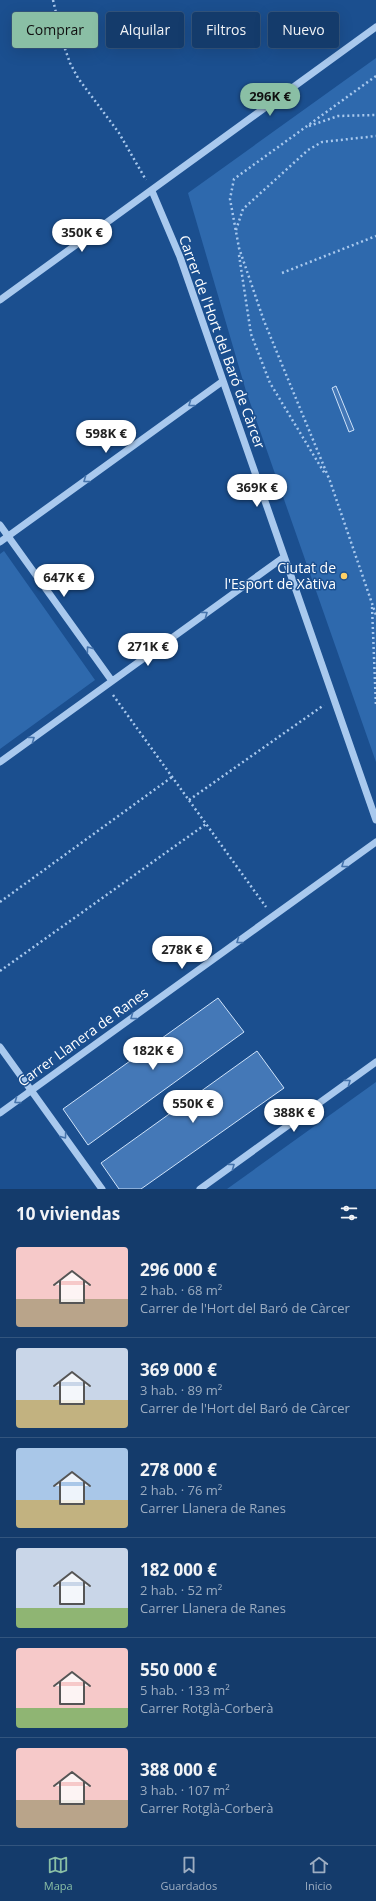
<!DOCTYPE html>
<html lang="es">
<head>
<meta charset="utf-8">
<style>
  body { margin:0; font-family:"Open Sans",sans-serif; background:#1d4271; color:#f1f3f6; height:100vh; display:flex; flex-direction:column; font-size:15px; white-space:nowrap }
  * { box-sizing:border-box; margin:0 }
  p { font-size:13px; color:#9dadc1 }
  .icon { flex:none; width:22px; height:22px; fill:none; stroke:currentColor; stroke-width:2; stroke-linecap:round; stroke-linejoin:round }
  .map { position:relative; height:1189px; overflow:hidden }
  .sheet { display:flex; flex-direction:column; background:#143b6b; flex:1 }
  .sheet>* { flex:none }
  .top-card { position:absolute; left:12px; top:12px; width:352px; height:36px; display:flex; gap:8px }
  .price { position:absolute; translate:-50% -34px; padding:0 9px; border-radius:14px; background:#fff; color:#222; font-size:13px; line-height:26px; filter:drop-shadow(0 1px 2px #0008) }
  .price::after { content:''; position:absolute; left:50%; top:24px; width:12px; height:9px; margin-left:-6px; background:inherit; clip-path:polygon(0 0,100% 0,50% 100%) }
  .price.active { background:#8abfa5; color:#111 }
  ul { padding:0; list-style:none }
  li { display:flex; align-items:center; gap:12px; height:100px; padding:0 16px }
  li+li { border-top:1px solid #33557e }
  li span { display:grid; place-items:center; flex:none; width:112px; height:80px; border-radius:4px; color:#555 }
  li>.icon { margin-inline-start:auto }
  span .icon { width:48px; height:48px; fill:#fffc; stroke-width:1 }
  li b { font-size:17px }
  h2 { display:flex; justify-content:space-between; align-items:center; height:48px; padding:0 16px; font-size:17px }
  .chip { padding:0 14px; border-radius:4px; background:#143b6b; box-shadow:0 4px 16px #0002,0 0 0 1px #33557e; font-size:14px; line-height:36px }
  .chip.active { background:#8abfa5; color:#111 }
  .tabs { display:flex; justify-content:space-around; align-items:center; height:56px; border-top:1px solid #33557e; background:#143b6b; font-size:11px; color:#9dadc1 }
  .tabs a { display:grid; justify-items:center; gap:2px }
  .tabs .active { color:#8abfa5 }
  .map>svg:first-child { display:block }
  .green { fill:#2e69ad }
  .building { fill:#4478b7; stroke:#cfe3fa }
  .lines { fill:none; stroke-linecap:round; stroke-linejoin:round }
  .path { stroke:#a9c9ee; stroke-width:2.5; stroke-dasharray:2 3; stroke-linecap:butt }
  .minor { stroke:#a9c9ee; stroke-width:7 }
  .oneway { stroke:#4674ac }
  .poi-dot { fill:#ffd166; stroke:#1b4f8f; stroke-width:1.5 }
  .labels { text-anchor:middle; stroke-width:3; stroke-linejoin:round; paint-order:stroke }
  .street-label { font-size:14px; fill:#fff; stroke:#1b4f8f }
  .poi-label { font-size:14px; fill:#fff; stroke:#1b4f8f; text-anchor:end }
</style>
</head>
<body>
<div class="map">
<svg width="376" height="1189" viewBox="0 0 376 1189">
  <rect width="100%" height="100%" fill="#1b4f8f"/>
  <!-- green -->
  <path class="green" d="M376 58V762L246 391 188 193Z
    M4 551 95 680 0 749V554Z
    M376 1082V1189H227Z"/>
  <!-- building -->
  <path class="building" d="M336 386 354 430 349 432 332 388Z
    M218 998 244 1032 88 1145 63 1109Z
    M257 1051 284 1088 141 1189H119L101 1163Z"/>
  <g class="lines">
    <!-- path -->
    <path class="path" d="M53 0 64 46 70 63 78 78 119 133 146 180
      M376 76 234 179 230 199 239 248 264 321 330 481 376 615
      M309 126 338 116 376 115
      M236 230 243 209 308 150 322 142 376 136
      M239 255 251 334 270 383 325 474
      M282 273 376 236
      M372 607 376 707
      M113 695 266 907
      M189 800 324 705
      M0 902 172 777
      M0 971 206 824"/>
    <!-- minor -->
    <path class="minor" d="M152 191 180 257 376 820
      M0 300 376 27
      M0 525 112 681
      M0 542 223 381
      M0 762 284 557
      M0 1047 102 1189
      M0 1113 376 842
      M200 1189 376 1062"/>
  </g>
  <!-- one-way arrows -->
  <defs><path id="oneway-chevron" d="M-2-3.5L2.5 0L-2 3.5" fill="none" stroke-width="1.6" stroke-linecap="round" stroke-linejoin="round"/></defs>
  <g class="oneway">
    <use href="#oneway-chevron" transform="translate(191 404) rotate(144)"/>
    <use href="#oneway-chevron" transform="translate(86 480) rotate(144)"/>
    <use href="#oneway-chevron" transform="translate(205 614) rotate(-36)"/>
    <use href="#oneway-chevron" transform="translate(89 649) rotate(-126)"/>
    <use href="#oneway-chevron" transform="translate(32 739) rotate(-36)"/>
    <use href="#oneway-chevron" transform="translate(344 865) rotate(144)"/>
    <use href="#oneway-chevron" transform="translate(239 941) rotate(144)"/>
    <use href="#oneway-chevron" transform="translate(133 1017) rotate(144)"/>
    <use href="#oneway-chevron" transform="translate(348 1082) rotate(-36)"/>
    <use href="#oneway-chevron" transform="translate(17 1101) rotate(144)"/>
    <use href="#oneway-chevron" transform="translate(64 1136) rotate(54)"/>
    <use href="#oneway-chevron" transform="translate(232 1166) rotate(-36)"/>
  </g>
  <!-- markers -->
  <circle class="poi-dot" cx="344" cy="576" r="4"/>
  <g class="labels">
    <!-- street labels -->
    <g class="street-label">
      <text transform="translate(222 342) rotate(70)" y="5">Carrer de l'Hort del Baró de Càrcer</text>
      <text transform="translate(83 1037) rotate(-36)" y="5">Carrer Llanera de Ranes</text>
    </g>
    <!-- poi labels -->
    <g class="poi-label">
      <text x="336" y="573">Ciutat de<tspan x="336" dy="16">l'Esport de Xàtiva</tspan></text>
    </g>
  </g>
</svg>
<b class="price active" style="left:270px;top:117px">296K €</b>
<b class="price" style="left:82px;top:253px">350K €</b>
<b class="price" style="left:106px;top:454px">598K €</b>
<b class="price" style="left:257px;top:508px">369K €</b>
<b class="price" style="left:64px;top:598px">647K €</b>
<b class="price" style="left:148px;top:667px">271K €</b>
<b class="price" style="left:182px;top:970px">278K €</b>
<b class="price" style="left:153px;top:1071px">182K €</b>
<b class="price" style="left:193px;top:1124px">550K €</b>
<b class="price" style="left:294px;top:1133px">388K €</b>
<div class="top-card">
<a class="chip active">Comprar</a>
<a class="chip">Alquilar</a>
<a class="chip">Filtros</a>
<a class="chip">Nuevo</a>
</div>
</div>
<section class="sheet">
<h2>10 viviendas<svg class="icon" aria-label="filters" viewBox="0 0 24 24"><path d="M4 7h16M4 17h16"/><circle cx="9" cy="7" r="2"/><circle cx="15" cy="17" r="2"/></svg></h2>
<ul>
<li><span style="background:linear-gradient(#f6c9c9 65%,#b9a48a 0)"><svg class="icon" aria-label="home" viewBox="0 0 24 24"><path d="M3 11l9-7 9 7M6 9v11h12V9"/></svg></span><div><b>296 000 €</b><p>2 hab. · 68 m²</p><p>Carrer de l'Hort del Baró de Càrcer</p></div></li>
<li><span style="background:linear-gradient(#c9d6e8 65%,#c2b280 0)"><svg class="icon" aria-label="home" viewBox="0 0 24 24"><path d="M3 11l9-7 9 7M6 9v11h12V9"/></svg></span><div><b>369 000 €</b><p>3 hab. · 89 m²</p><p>Carrer de l'Hort del Baró de Càrcer</p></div></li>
<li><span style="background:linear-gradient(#a9c7e8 65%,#c2b280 0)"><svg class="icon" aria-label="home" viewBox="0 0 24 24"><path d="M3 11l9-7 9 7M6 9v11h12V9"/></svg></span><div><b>278 000 €</b><p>2 hab. · 76 m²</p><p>Carrer Llanera de Ranes</p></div></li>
<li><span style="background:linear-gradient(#c9d6e8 75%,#8fb573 0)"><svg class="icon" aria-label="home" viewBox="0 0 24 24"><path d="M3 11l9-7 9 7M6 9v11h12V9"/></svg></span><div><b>182 000 €</b><p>2 hab. · 52 m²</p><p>Carrer Llanera de Ranes</p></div></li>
<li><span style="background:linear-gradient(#f6c9c9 75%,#8fb573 0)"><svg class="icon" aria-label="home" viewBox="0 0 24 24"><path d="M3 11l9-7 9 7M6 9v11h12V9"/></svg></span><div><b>550 000 €</b><p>5 hab. · 133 m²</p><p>Carrer Rotglà-Corberà</p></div></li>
<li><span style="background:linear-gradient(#f6c9c9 65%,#b9a48a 0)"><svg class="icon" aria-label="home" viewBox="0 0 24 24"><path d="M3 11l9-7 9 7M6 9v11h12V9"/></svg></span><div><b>388 000 €</b><p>3 hab. · 107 m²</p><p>Carrer Rotglà-Corberà</p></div></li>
</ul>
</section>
<nav class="tabs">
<a class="active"><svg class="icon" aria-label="map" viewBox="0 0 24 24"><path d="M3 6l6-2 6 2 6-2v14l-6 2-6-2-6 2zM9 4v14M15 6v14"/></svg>Mapa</a>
<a><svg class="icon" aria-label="saved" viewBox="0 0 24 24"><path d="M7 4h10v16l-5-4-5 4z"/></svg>Guardados</a>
<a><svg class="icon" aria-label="home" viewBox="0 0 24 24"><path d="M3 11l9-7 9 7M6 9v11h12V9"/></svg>Inicio</a>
</nav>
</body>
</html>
